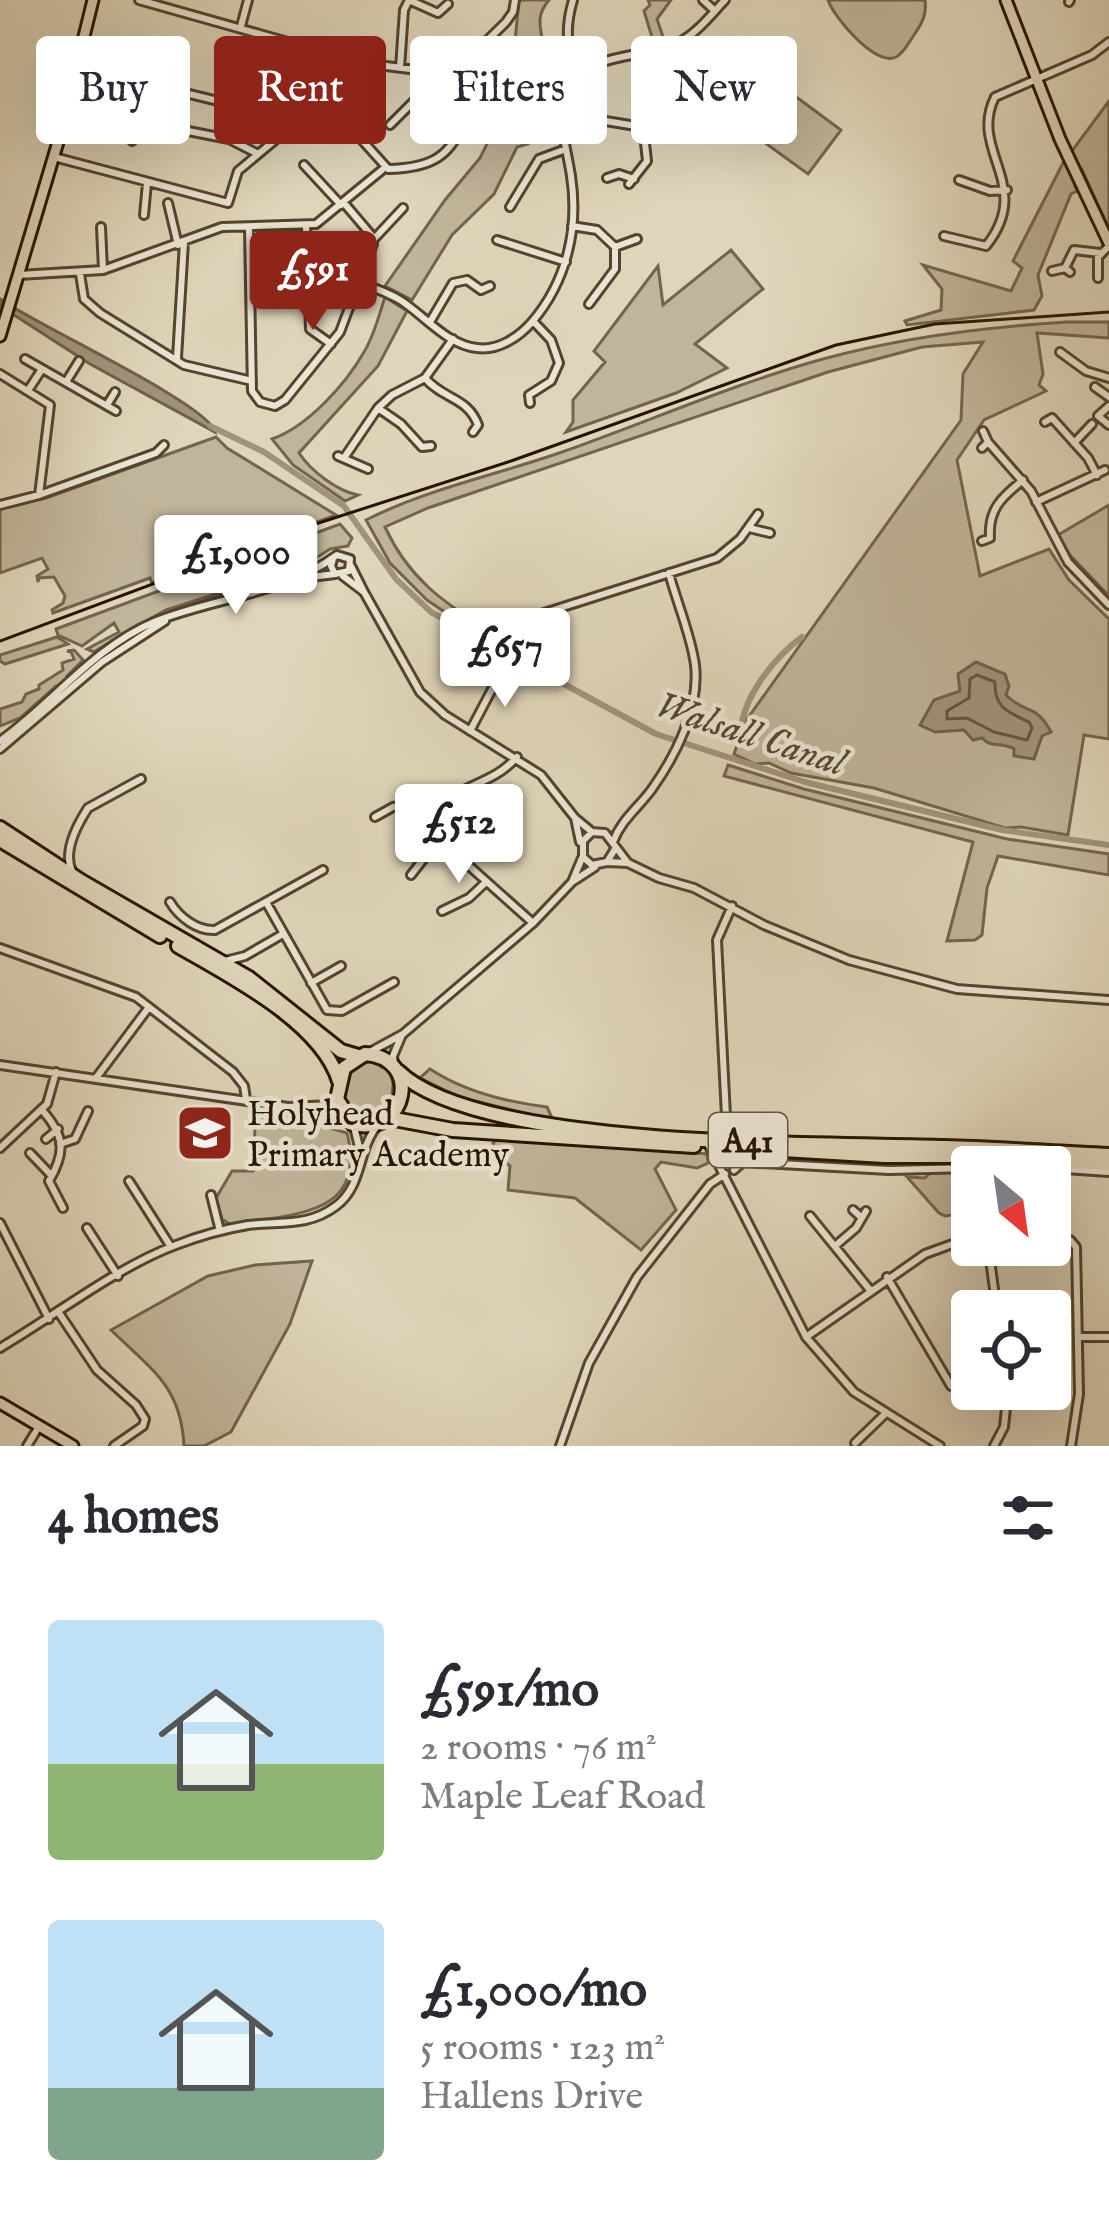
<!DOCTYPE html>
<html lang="en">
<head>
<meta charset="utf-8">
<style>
  body { margin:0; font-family:"IM FELL English",serif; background:#f2f2f3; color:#2b2b33; height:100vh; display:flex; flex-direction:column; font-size:45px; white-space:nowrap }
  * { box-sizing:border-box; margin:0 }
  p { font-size:39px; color:#7c7c81 }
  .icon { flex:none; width:66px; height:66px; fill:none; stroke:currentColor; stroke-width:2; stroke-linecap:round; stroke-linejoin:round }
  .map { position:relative; height:1446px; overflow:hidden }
  .panel { display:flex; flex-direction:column; background:#fff; flex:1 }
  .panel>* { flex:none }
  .hud { position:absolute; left:36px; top:36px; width:1038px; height:108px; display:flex; gap:24px }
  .needle { width:78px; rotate:151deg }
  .buttons { position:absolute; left:951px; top:1146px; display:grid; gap:24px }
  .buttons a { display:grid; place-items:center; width:120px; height:120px; border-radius:12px; background:#fff; box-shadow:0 12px 48px #0002; font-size:60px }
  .price { position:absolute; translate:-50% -102px; padding:0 27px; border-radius:12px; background:#fff; color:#222; font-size:39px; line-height:78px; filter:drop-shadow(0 3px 6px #0008) }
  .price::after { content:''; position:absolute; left:50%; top:72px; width:36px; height:27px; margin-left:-18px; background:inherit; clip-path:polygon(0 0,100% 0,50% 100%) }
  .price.active { background:#8f2418; color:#fff }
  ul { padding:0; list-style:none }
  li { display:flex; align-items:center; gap:36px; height:300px; padding:0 48px }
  li span { display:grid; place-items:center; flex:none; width:336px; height:240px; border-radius:12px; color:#555 }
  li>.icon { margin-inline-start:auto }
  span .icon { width:144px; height:144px; fill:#fffc; stroke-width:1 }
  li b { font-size:51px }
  h2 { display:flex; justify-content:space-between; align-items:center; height:144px; padding:0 48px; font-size:51px }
  .chip { padding:0 42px; border-radius:12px; background:#fff; box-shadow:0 12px 48px #0002; font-size:42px; line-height:108px }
  .chip.active { background:#8f2418; color:#fff }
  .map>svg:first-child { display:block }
  .green { fill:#c0b49a; stroke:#73644d; stroke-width:3 }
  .water { fill:#a0937b; stroke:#6f604a; stroke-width:3 }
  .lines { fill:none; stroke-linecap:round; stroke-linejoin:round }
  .shore { stroke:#63543e; stroke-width:3 }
  .canal { stroke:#a0937b; stroke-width:6 }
  .minor-casing { stroke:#54442e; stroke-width:12 }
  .major-casing { stroke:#261400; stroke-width:15 }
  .highway-casing { stroke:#261400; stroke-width:18 }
  .minor { stroke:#eae4d2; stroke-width:6 }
  .major { stroke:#dfd5ba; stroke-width:9 }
  .highway { stroke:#dfd5ba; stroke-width:12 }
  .tram { stroke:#261400; stroke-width:3 }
  .labels { text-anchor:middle; stroke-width:9; stroke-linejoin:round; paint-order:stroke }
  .shield { fill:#eae4d2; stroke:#61523f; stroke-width:3 }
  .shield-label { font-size:33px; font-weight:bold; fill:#261400 }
  .poi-label { font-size:36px; fill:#261400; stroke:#eae4d2; text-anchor:start }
  .water-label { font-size:39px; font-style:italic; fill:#574731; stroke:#eae4d2 }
</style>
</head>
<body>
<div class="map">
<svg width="1109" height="1446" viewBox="0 0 1109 1446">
  <rect width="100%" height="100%" fill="#dfd5ba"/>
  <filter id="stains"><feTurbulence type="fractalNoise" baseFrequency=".00167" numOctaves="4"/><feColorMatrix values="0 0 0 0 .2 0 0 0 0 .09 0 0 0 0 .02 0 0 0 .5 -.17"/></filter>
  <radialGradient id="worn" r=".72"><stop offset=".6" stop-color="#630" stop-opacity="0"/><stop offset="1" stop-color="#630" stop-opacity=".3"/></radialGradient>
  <!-- green -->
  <path class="green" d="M519 0H549C533 19 543 29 543 51 543 64 537 80 536 94L559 96 558 109H532L526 120 528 144 517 147 494 194 452 235 412 300 385 286 445 200 480 158 494 130 512 72Z
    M648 0H671L657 19 665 43 655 47 644 11 650 5Z
    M828 0H925C927 15 922 23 914 35 909 42 904 53 896 57 876 67 834 18 828 0Z
    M772 79 841 130 808 174 739 124Z
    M1109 101V229L1082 170 1075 186 1077 191 1071 194 1038 275 1042 296 1034 310 907 325 905 321 941 310 942 289 923 265 1011 291 1022 268 1013 261 1063 163Z
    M731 250 763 289 695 344 727 368 676 393 566 432 573 422V400L605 362 594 351 658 266 663 305Z
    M385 297 407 311 378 366 299 453C311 471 337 491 358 495L345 501 293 465 272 439C307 427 346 384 364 352 374 336 379 315 385 297Z
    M1067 322H1109V338L1037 333 1043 374 1039 385 1046 391 984 420 957 460 980 576 1049 549 1069 580 1109 619V739L1084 735 1068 835 1021 827 1005 828 874 788 791 773 769 763 755 764 734 754 745 722 961 420 963 374 983 342 922 347 828 372 428 508 385 527C408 577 442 602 488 630L522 620 503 645 495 646 427 600 390 563 366 520C427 489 500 474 565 451 650 421 736 383 823 359 903 337 985 327 1067 322Z
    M216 437 227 448 336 515 152 583 150 578 53 613 52 610 63 603 65 596 54 577 39 578 38 582 37 576 48 569 42 558 0 573V509L46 498Z
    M1109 505V596L1069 554 1058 535Z
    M340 524 352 538 348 546 330 549 304 566 166 610 111 641 166 612 305 568 316 562 318 565 174 612 102 651 97 653 110 642 94 652 87 649 119 632 114 623 82 646 58 635 56 629Z
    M57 637 68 644 5 664 0 661V655Z
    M74 650 83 660 66 677 84 663 80 669 22 721 57 685 20 718 0 726V709L22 702 26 694 39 689V685L63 670 62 663 74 659 71 652 67 651Z
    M728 765 804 789 1007 839 1109 854V875L998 856 987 888 982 935 975 940 947 941 973 842 724 776Z
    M372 1060C399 1071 396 1090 385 1113L368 1123 352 1117 342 1096 352 1068Z
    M430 1069C465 1092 506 1102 547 1107L553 1120 459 1097 420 1078Z
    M256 1106 347 1133C368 1218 292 1213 231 1225L222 1219 216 1198 232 1171H253Z
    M503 1136 707 1154 708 1163 697 1168 661 1162 655 1169 676 1210 641 1250 575 1198 508 1190 510 1166 493 1152V1143Z
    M969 1169 970 1226 967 1213 945 1216 939 1213 907 1177 925 1178 932 1171Z
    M312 1261 290 1324 231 1432 204 1446H184C181 1386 152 1370 111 1330L208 1276 255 1265Z"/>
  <!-- water -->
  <path class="water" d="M0 299C32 323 209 404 215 432L90 364 0 306Z
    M976 662 1005 674 1009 686 1006 695C1024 714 1036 703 1051 732L1042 736 1034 759 1014 756V749C1001 741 992 749 982 738L973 740 964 730 935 732 920 725 934 700 960 691 958 674Z"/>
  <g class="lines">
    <!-- shore -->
    <path class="shore" d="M977 675 995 682C994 708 1008 712 1029 722L1032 728 1027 740 994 732 967 718 947 719V711L969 698 970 679Z"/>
    <!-- canal -->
    <path class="canal" d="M210 426 264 452 344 506 396 579 431 612 656 734 805 782 1002 830 1109 845
      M741 727C746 693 775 657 802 637"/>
    <defs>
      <path id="minor" d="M139 0 362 63 426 71 444 83 467 114C452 157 432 168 388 169L325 99
        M409 0 438 13 448 4
        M573 0C565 28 565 49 582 74
        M703 0 715 11
        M1069 2 1070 0
        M241 26 248 0
        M79 67 296 120
        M400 68 404 10 409 0
        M444 83 506 22 513 12 515 0
        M563 114 636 126 651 104
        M66 115 102 125
        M390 125 438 77
        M132 141 137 124 142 122 229 139 258 154
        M54 157 228 203 238 171 359 70 362 63
        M304 165 341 205
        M607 178 619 174 634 179
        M959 180 990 191 1007 190
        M629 184 647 161 645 143 636 126
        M168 203 178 245
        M510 207 539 159 566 149
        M144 215 147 183
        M306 226 310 329 331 344
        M572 226 597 230 615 247 637 239
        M101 227 103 270
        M249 227 252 391 260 402 275 406 285 400 340 332 373 244 372 236 344 203
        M944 236 986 246C1035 185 968 151 995 97L1092 55 1109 42
        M374 239 403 208
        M497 240 566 262
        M1065 268 1074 250 1100 253
        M1052 271 1065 268 1070 272
        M80 274 84 299 100 313 184 365 252 381
        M18 275 103 270 222 227 316 224 382 170
        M1098 278V257L1109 246
        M358 282C372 287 387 292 400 300 424 315 447 345 477 348 498 351 519 337 532 322 567 281 579 228 571 176 567 148 554 112 569 86 590 52 646 58 678 43 697 33 710 16 725 0
        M589 304 615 269V247
        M430 322 453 283 467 280 481 290 490 286
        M1060 352 1086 371 1109 378
        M177 358 184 242
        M25 359 116 411
        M0 374 50 405 39 495
        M425 378C442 399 468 397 478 425L473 432
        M66 382 79 361
        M1095 387 1109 397
        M29 389 42 369
        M530 403 529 395 551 381 559 363 551 340 533 321
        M107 405 115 392
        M1109 406 1098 416 1109 425
        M378 408 401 424 422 447 431 446
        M1045 422 1052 418 1088 458 1097 475
        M983 431 988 442
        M1074 443 1092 424
        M982 448 988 442 1031 491 1068 562 1109 605
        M338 456 368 469
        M344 458 378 408 392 395 425 378 453 339
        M1036 502 1105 470
        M0 505 39 495 156 453 164 445
        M749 528 770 533
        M982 541 990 538C988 509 1002 497 1023 480
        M343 576 364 592 351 566
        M303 578 335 574
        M364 592 420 692 445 715 541 775 575 818
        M470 731 519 638 544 613 717 558 740 539 758 514
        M0 741C53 703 93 648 154 622 213 598 285 594 337 555L350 559 349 571 335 574 331 566 333 559
        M0 749 102 662 165 621
        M375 817 393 807 406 805 429 823C456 779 486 791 517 757
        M429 823 439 839 533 923
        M580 842 575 818 592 832
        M613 842C621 820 639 807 652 789 676 755 700 708 695 665 691 635 677 603 669 573
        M582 858 572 882 595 867
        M607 862 628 863 605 833 592 832 583 841V857L592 865 607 862 615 849
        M628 863 659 878 694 888 764 925 849 960 957 989 1109 1000
        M72 871C63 852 77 825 88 808L141 779
        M411 875 439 839
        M170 902C179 917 197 931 215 930L323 870
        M266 902 327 1010 342 1011 394 982
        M442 911 469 898 486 882
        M0 948 136 997 233 1072 244 1086 246 1099
        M225 961 245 956 283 934
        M311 983 341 966
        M368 1053 403 1034 533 923 572 882
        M394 1064 393 1056 401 1037
        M0 1065 288 1107 331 1105 338 1109
        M96 1078 149 1007
        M42 1110C65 1136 66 1152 49 1181L63 1208
        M726 1116 717 940 732 906
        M354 1127 361 1155
        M46 1139 58 1129
        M60 1144 75 1139 88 1111
        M709 1146 806 1337 854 1392 940 1446
        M0 1148 47 1104 56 1072
        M30 1153 51 1175
        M734 1159 743 1162 734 1170
        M743 1162 889 1170 1017 1167
        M1050 1168 1109 1172
        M129 1181 171 1247
        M211 1195 220 1231
        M853 1210 862 1218
        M810 1216 870 1290
        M0 1223 49 1319
        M87 1228 118 1276
        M1050 1239 1070 1240 1076 1247 1079 1394 1071 1446
        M988 1245 997 1311
        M835 1246 856 1228 866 1211
        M887 1277 951 1386
        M59 1313 97 1370 136 1405 145 1419 143 1426 114 1446
        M806 1337 925 1254 972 1237
        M1079 1337H1109
        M0 1348C56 1315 117 1267 176 1245 199 1236 224 1229 248 1225 281 1221 308 1227 336 1206 364 1185 357 1149 378 1125
        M855 1443 885 1414
        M27 1446 38 1428
        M560 1446 589 1363 637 1277 710 1184 725 1174
        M994 1446 1004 1427 1008 1389"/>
      <path id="major" d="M1006 0 1060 139 1109 243
        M0 336 58 142 93 0
        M0 1403 73 1446"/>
      <path id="highway" d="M0 828 81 881 249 978 341 1051 358 1056
        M0 840 160 936
        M178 946C230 976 321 1022 339 1081
        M365 1054C423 1058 407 1137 353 1124L337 1099 344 1068Z
        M398 1071C479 1150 826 1143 944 1147 999 1148 1054 1153 1109 1155
        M389 1118 453 1130 694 1146
        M733 1147 884 1156H964
        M996 1158 1109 1164"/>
    </defs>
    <!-- minor casing -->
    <use href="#minor" class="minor-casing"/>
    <!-- major casing -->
    <use href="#major" class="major-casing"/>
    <!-- highway casing -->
    <use href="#highway" class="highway-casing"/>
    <!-- minor -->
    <use href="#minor" class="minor"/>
    <!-- major -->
    <use href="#major" class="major"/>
    <!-- highway -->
    <use href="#highway" class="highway"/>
    <!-- tram -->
    <path class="tram" d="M0 641 297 530 511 461 836 345 935 324 1109 312"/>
  </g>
  <!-- icons -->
  <defs>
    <symbol id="school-square" viewBox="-11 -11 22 22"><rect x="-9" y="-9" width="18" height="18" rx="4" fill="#8f2418" stroke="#eae4d2"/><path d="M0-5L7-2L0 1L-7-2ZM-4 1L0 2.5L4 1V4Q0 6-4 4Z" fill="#fff"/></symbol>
  </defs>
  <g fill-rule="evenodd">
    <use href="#school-square" x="172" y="1100" width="66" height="66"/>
  </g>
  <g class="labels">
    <!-- shield labels -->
    <rect class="shield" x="709" y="1113" width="78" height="54" rx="9"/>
    <g class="shield-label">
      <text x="748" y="1152">A41</text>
    </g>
    <!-- poi labels -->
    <g class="poi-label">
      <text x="247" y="1125">Holyhead<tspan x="247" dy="41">Primary Academy</tspan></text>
    </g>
    <!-- water labels -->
    <g class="water-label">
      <text transform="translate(751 732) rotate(18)" y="14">Walsall Canal</text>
    </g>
  </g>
  <rect width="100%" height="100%" filter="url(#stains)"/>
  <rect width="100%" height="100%" fill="url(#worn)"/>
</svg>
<div class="buttons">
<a><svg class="needle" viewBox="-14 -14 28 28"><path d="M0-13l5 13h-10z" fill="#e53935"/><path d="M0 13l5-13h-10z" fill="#7c7c81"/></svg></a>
<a><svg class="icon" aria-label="locate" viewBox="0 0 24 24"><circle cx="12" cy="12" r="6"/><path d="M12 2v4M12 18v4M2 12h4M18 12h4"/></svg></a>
</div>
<b class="price active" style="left:313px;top:333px">£591</b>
<b class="price" style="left:236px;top:617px">£1,000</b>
<b class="price" style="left:505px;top:710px">£657</b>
<b class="price" style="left:459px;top:886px">£512</b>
<div class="hud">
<a class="chip">Buy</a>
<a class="chip active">Rent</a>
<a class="chip">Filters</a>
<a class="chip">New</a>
</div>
</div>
<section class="panel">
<h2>4 homes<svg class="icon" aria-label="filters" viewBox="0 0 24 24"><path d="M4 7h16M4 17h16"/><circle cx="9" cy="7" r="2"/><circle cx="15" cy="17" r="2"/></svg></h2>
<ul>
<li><span style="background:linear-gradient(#bfe0f5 60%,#8fb573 0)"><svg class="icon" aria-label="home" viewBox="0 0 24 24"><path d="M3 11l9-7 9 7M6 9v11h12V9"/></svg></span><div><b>£591/mo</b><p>2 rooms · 76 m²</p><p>Maple Leaf Road</p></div></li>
<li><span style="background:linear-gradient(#bfe0f5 70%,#7fa58c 0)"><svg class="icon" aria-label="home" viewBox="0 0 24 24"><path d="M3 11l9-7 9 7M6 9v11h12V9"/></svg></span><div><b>£1,000/mo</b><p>5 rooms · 123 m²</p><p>Hallens Drive</p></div></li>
</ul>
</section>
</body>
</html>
